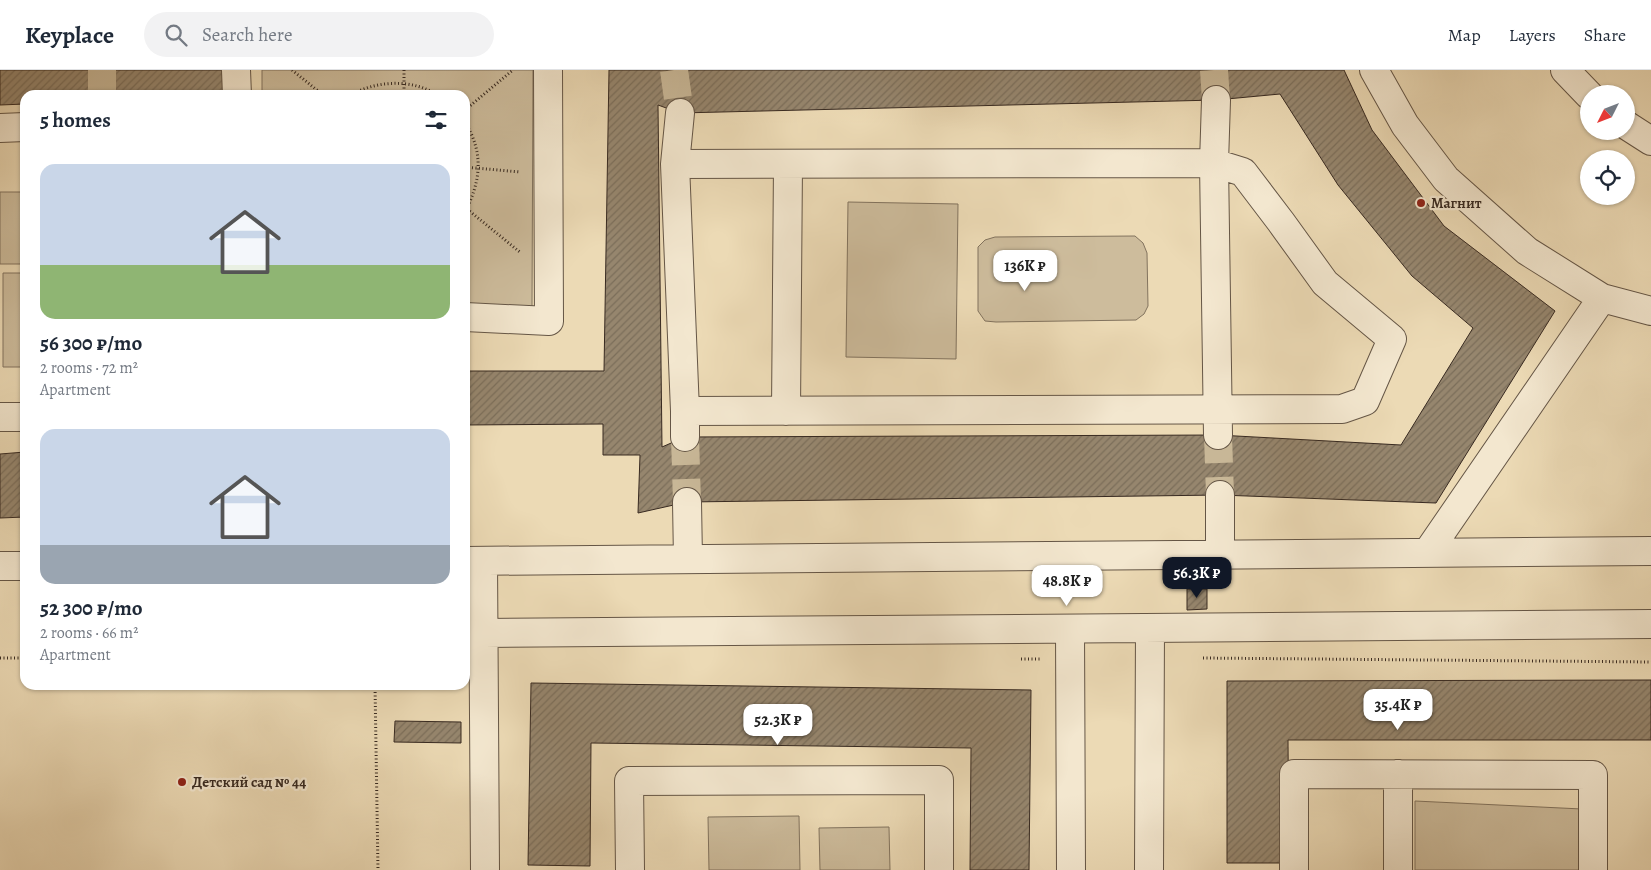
<!DOCTYPE html>
<html lang="en">
<head>
<meta charset="utf-8">
<style>
  body { margin:0; font-family:Alegreya,serif; background:#f2f2f3; color:#1f2937; height:100vh; display:flex; flex-direction:column; font-size:19px; white-space:nowrap }
  * { box-sizing:border-box; margin:0 }
  p { font-size:16px; color:#747a83 }
  .icon { flex:none; width:28px; height:28px; fill:none; stroke:currentColor; stroke-width:2; stroke-linecap:round; stroke-linejoin:round }
  .map { position:relative; flex:1; overflow:hidden }
  .side { position:absolute; left:20px; top:20px; width:450px; height:600px; display:flex; flex-direction:column; background:#fff; border-radius:15px; box-shadow:0 1px 4px #0004 }
  .side>* { flex:none }
  .needle { width:32px; rotate:228deg }
  .buttons { position:absolute; left:1580px; top:15px; display:grid; gap:10px }
  .buttons a { display:grid; place-items:center; width:55px; height:55px; border-radius:50%; background:#fff; box-shadow:0 1px 4px #0004; font-size:25px }
  .price { position:absolute; translate:-50% -42px; padding:0 11px; border-radius:10px; background:#fff; color:#222; font-size:16px; line-height:32px; filter:drop-shadow(0 1px 2px #0008) }
  .price::after { content:''; position:absolute; left:50%; top:30px; width:15px; height:11px; margin-left:-8px; background:inherit; clip-path:polygon(0 0,100% 0,50% 100%) }
  .price.current { background:#111827; color:#fff }
  ul { padding:0; list-style:none }
  li { display:grid; align-content:center; gap:10px; height:265px; padding:0 20px }
  li span { display:grid; place-items:center; height:155px; border-radius:15px; color:#555 }
  li>.icon { margin-inline-start:auto }
  span .icon { width:90px; height:90px; fill:#fffc; stroke-width:1 }
  li b { font-size:21px }
  h2 { display:flex; justify-content:space-between; align-items:center; height:60px; padding:0 20px; font-size:21px }
  header { display:flex; align-items:center; gap:30px; box-sizing:border-box; height:70px; padding:0 25px; background:#fff; border-bottom:1px solid #e0e1e3 }
  header strong { font-size:24px }
  nav { display:flex; gap:28px; margin-inline-start:auto; font-size:18px }
  .search { width:350px; height:45px; background:#f2f2f3; display:flex; align-items:center; gap:12px; box-sizing:border-box; padding:0 18px; border-radius:28px; color:#747a83; font-size:19px }
  .map>svg:first-child { display:block }
  .green { fill:#cdbc9c; stroke:#82735e }
  .building { fill:url(#building-hatch); stroke:#382a21; fill-rule:evenodd }
  .lines { fill:none; stroke-linecap:round; stroke-linejoin:round }
  .minor-tunnel { stroke:#c8b797; stroke-width:28; stroke-dasharray:28 14; stroke-linecap:butt }
  .minor-casing { stroke:#655646; stroke-width:30 }
  .path { stroke:#382a21; stroke-width:3; stroke-dasharray:1 2.5; stroke-linecap:butt }
  .minor { stroke:#f3e7cf; stroke-width:28 }
  .poi-dot { fill:#8f2418; stroke:#f3e7cf; stroke-width:2 }
  .labels { text-anchor:middle; stroke-width:4.5; stroke-linejoin:round; paint-order:stroke }
  .poi-label { font-size:15px; font-weight:bold; fill:#382a21; stroke:#f3e7cf; text-anchor:start }
</style>
</head>
<body>
<header>
<strong>Keyplace</strong>
<div class="search"><svg class="icon" aria-label="search" viewBox="0 0 24 24"><circle cx="10" cy="10" r="6"/><path d="M15 15l6 6"/></svg>Search here</div>
<nav><a>Map</a><a>Layers</a><a>Share</a></nav>
</header>
<div class="map">
<svg width="1651" height="800" viewBox="0 0 1651 800">
  <defs>
    <pattern id="building-hatch" width="6" height="6" patternUnits="userSpaceOnUse" patternTransform="scale(1.25)"><rect width="6" height="6" fill="#96866e"/><path d="M-1 1l2-2M0 6l6-6M5 7l2-2" fill="none" stroke="#7b6e5a"/></pattern>
  </defs>
  <rect width="100%" height="100%" fill="#ecdab5"/>
  <filter id="stains"><feTurbulence type="fractalNoise" baseFrequency=".004" numOctaves="4"/><feColorMatrix values="0 0 0 0 .2 0 0 0 0 .09 0 0 0 0 .02 0 0 0 .5 -.17"/></filter>
  <radialGradient id="worn" r=".72"><stop offset=".6" stop-color="#630" stop-opacity="0"/><stop offset="1" stop-color="#630" stop-opacity=".3"/></radialGradient>
  <!-- green -->
  <path class="green" d="M262 0H533L532 238 465 237V25H262Z
    M0 122H24V194H0Z
    M848 132 958 134 956 289 846 287Z
    M1135 166 1143 173 1147 183 1148 236 1144 244 1136 250 996 252 985 251 978 241V177L985 170 995 167Z
    M3 203H25V297H3Z
    M1415 731 1582 739V800H1415Z
    M799 746 800 800H709L708 747Z
    M889 757 890 800H820L819 758Z"/>
  <!-- building -->
  <path class="building" d="M0 0H224L225 25H25V34L0 35Z
    M609 0H1344L1372 60 1444 156 1555 241 1436 433 1220 425 687 432 638 443 640 385H603V354L465 355V301H604ZM1280 24 1338 115 1412 206 1473 258 1401 375 1218 365 685 367 662 377 658 35 680 43 1216 30Z
    M25 382V447L0 448V384Z
    M1187 519H1207V539L1187 540Z
    M1651 610V670H1288L1289 793H1227V611Z
    M531 613 1031 620 1029 800H970L971 678 591 673 590 796 528 795Z
    M395 651 461 652V673L394 672Z"/>
  <g class="lines">
    <!-- minor-tunnel -->
    <path class="minor-tunnel" d="M102 0V25
      M674 0 680 43
      M1214 0 1216 30
      M1218 365 1220 425
      M685 367 687 432"/>
    <defs>
      <path id="minor" d="M236 0 237 25
        M1374 0 1405 55 1446 109 1527 181 1602 228 1651 241
        M1565 0 1589 25
        M1216 30 1214 93 1218 365
        M1626 55 1651 71
        M0 58 25 57
        M675 94 1214 93 1243 102 1281 152 1325 213 1392 269 1365 331 1342 339 685 341 675 94 680 43
        M465 247 549 251 548 0
        M685 341V367
        M786 341 788 94
        M0 347H25
        M1220 425V485
        M687 432 688 489
        M1427 483 1602 228
        M465 491 1651 481
        M483 491 485 800
        M0 496H25
        M1070 559 1071 800
        M484 563 1651 554
        M1398 704V800
        M630 800 629 711 939 710V800
        M1149 800 1150 558
        M1294 800V704L1593 705V800"/>
    </defs>
    <!-- minor casing -->
    <use href="#minor" class="minor-casing"/>
    <!-- path -->
    <path class="path" d="M292 0 323 25
      M404 0V25
      M351 25C375 11 412 8 437 25
      M465 40 513 0
      M465 52C484 83 481 111 465 142
      M465 97 520 102
      M467 139 521 183
      M0 588H25
      M1203 588 1651 592
      M1021 589H1042
      M375 615 378 800"/>
    <!-- minor -->
    <use href="#minor" class="minor"/>
  </g>
  <!-- markers -->
  <g class="poi-dot">
    <circle cx="1421" cy="133" r="5"/>
    <circle cx="182" cy="712" r="5"/>
  </g>
  <g class="labels">
    <!-- poi labels -->
    <g class="poi-label">
      <text x="1431" y="138">Магнит</text>
      <text x="192" y="717">Детский сад № 44</text>
    </g>
  </g>
  <rect width="100%" height="100%" filter="url(#stains)"/>
  <rect width="100%" height="100%" fill="url(#worn)"/>
</svg>
<div class="buttons">
<a><svg class="needle" viewBox="-14 -14 28 28"><path d="M0-13l5 13h-10z" fill="#e53935"/><path d="M0 13l5-13h-10z" fill="#747a83"/></svg></a>
<a><svg class="icon" aria-label="locate" viewBox="0 0 24 24"><circle cx="12" cy="12" r="6"/><path d="M12 2v4M12 18v4M2 12h4M18 12h4"/></svg></a>
</div>
<b class="price" style="left:1025px;top:222px">136K ₽</b>
<b class="price current" style="left:1197px;top:529px">56.3K ₽</b>
<b class="price" style="left:1067px;top:537px">48.8K ₽</b>
<b class="price" style="left:1398px;top:661px">35.4K ₽</b>
<b class="price" style="left:778px;top:676px">52.3K ₽</b>
<section class="side">
<h2>5 homes<svg class="icon" aria-label="filters" viewBox="0 0 24 24"><path d="M4 7h16M4 17h16"/><circle cx="9" cy="7" r="2"/><circle cx="15" cy="17" r="2"/></svg></h2>
<ul>
<li><span style="background:linear-gradient(#c9d6e8 65%,#8fb573 0)"><svg class="icon" aria-label="home" viewBox="0 0 24 24"><path d="M3 11l9-7 9 7M6 9v11h12V9"/></svg></span><div><b>56 300 ₽/mo</b><p>2 rooms · 72 m²</p><p>Apartment</p></div></li>
<li><span style="background:linear-gradient(#c9d6e8 75%,#9aa5b1 0)"><svg class="icon" aria-label="home" viewBox="0 0 24 24"><path d="M3 11l9-7 9 7M6 9v11h12V9"/></svg></span><div><b>52 300 ₽/mo</b><p>2 rooms · 66 m²</p><p>Apartment</p></div></li>
</ul>
</section>
</div>
</body>
</html>
